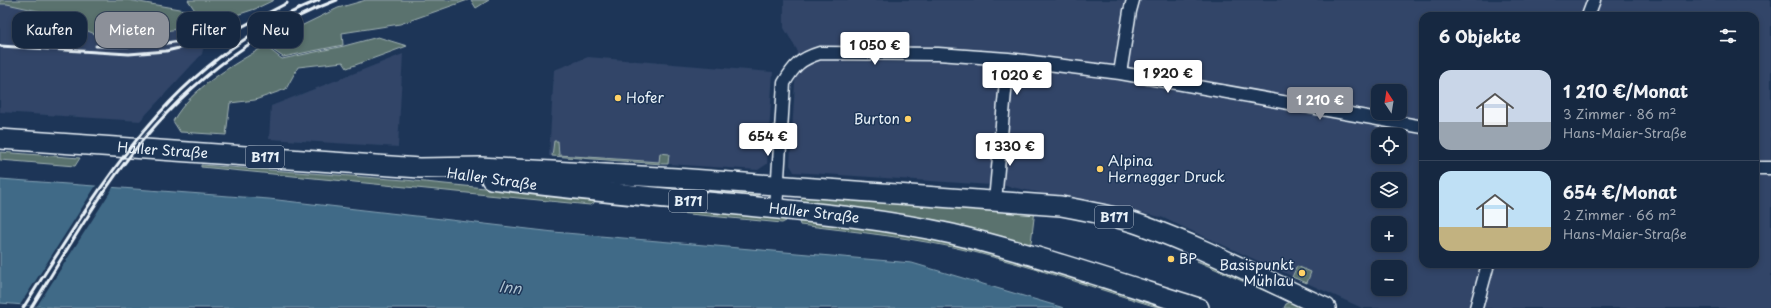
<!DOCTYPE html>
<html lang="de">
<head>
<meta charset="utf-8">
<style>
  body { margin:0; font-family:"Playpen Sans",sans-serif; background:#23344c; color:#f1f3f6; height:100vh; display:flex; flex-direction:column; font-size:15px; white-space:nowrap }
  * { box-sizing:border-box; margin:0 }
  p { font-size:13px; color:#9ea6b1 }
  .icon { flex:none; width:22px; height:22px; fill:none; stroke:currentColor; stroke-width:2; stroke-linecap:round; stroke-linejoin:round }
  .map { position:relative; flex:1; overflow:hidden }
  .drawer { position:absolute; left:1419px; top:12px; width:340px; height:256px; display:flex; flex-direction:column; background:#162841; border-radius:12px; box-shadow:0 2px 6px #0003,0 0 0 1px #35445a }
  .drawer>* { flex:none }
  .guide { position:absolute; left:12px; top:12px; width:380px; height:36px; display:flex; gap:8px }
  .needle { width:26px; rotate:348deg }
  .tools { position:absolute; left:1371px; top:84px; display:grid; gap:8px }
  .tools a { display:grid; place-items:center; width:36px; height:36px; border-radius:8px; background:#162841; box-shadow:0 2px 6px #0003,0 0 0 1px #35445a; font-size:20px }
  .price { position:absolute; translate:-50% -34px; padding:0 9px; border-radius:4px; background:#fff; color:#222; font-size:13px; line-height:26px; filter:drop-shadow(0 1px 2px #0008) }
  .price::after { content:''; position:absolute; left:50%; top:24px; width:12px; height:9px; margin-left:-6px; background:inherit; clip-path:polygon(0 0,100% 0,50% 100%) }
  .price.on { background:#8c9099; color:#fff }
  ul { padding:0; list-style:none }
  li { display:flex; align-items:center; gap:12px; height:100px; padding:0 20px }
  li+li { border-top:1px solid #35445a }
  li span { display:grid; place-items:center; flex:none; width:112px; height:80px; border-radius:12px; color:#555 }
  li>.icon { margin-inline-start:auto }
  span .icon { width:48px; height:48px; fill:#fffc; stroke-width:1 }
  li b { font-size:17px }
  h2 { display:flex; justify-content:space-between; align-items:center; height:48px; padding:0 20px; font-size:17px }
  .tag { padding:0 14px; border-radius:12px; background:#162841; box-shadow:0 2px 6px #0003,0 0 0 1px #35445a; font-size:14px; line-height:36px }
  .tag.on { background:#8c9099; color:#fff }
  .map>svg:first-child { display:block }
  .built { fill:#304568; fill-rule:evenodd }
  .green { fill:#5a726e; stroke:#a1b2b3 }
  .water { fill:#406b87; stroke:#83a1b4 }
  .pier { fill:#1d3557 }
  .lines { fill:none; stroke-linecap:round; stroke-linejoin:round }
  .minor-casing { stroke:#e8f1f8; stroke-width:15 }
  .primary-casing { stroke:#e8f1f8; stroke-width:22 }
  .minor { stroke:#1d3557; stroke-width:12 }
  .primary { stroke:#1d3557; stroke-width:19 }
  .rail { stroke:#e8f1f8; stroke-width:3 }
  .poi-dot { fill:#ffd166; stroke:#1d3557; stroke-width:1.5 }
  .labels { text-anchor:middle; stroke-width:3; stroke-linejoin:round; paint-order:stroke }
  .shield { fill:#1d3557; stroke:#abb9c8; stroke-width:1 }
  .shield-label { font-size:13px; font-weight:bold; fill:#e8f1f8 }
  .poi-label { font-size:14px; fill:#e8f1f8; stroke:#1d3557; text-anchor:start }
  .street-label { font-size:14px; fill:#e8f1f8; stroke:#1d3557 }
  .water-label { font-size:15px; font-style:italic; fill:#adc2d0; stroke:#1d3557 }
</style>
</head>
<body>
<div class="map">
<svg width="1771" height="308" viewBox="0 0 1771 308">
  <rect width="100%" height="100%" fill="#1d3557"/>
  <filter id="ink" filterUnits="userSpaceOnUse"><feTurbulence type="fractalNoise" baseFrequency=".025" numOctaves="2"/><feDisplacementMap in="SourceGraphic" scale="8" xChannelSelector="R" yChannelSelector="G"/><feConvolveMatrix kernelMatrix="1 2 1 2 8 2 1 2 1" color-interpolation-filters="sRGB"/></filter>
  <g filter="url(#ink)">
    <!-- built -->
    <path class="built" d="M784 0H1771V308H1362L1161 217 1006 186 794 172 790 165 797 50 784 28ZM1423 16H1755V264H1423ZM1378 91H1400V113H1378ZM1378 135H1400V157H1378ZM1378 179H1400V201H1378ZM1378 223H1400V245H1378ZM1378 267H1400V289H1378Z
      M7 4 43 12 109 40 209 24 202 54 140 121 0 112V5Z
      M403 54 398 147 269 139 271 106Z
      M588 57 773 72 767 164 758 170 549 156 554 70Z"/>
    <!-- green -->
    <path class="green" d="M0 0H128L196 12 188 0H274L255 9 209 24 109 40 43 12 7 4H0Z
      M366 0H468L400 24 342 33 343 45 283 57 264 44 338 8Z
      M471 0H489L476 8Z
      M378 37 407 46 347 68 343 62 298 67 286 89 255 100 230 103 226 135 180 132 173 121C191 88 233 65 265 46L282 59 344 46Z
      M554 141H558L559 155 659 162 660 153 669 154 668 164H662L552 156Z
      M0 152 80 158 75 166 0 160Z
      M201 165 405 180 594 199V203L590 205 201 167Z
      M469 171 763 192 760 195 751 196 639 187Z
      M802 195 1035 210 1031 243 1016 245 801 203Z
      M678 207 786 217V221L782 223 679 213Z
      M799 217 877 228 972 247 1177 308H1160C1098 289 1037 268 974 252 917 238 859 232 800 225L799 222Z
      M1197 261 1230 270 1276 294 1274 295Z
      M1297 266 1311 272 1307 283 1292 277Z
      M1293 301 1312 308H1284L1286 304Z"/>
    <!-- water -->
    <path class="water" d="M0 179 269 199 554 232 912 263 1064 308H60L0 303Z"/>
    <!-- pier -->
    <path class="pier" d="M97 184 114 186 37 306 20 305Z"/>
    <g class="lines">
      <defs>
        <path id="minor" d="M1588 16 1594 0
          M1120 73 1130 11 1133 0
          M1755 168H1771
          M995 201 1008 59
          M776 209 784 83C794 66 800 59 820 53L938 54 1008 59 1120 73 1423 127
          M1476 308 1488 264"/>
        <g id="primary">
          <path id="s1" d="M0 139 420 168 480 167 677 178 1061 206C1088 211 1115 216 1141 225 1205 248 1265 280 1326 308"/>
          <path id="s2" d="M491 179C567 189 642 196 718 203 796 211 875 217 952 234 1035 254 1117 282 1199 308"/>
        </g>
      </defs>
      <!-- minor casing -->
      <use href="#minor" class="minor-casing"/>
      <!-- primary casing -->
      <use href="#primary" class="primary-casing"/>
      <!-- minor -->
      <use href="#minor" class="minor"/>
      <!-- primary -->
      <use href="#primary" class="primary"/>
      <!-- rail -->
      <path class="rail" d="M0 46 129 54 166 51 197 44 230 33 287 3
        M96 46C136 47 176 45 214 33
        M23 308C105 180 169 61 319 0
        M31 308C70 246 106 180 155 126 205 70 267 26 337 0"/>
    </g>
  </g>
  <!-- markers -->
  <g class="poi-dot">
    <circle cx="618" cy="98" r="4"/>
    <circle cx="908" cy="119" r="4"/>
    <circle cx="1100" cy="169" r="4"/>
    <circle cx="1171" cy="259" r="4"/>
    <circle cx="1302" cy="273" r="4"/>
  </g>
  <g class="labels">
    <!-- shield labels -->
    <g class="shield">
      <rect x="246" y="146" width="38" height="22" rx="3"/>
      <rect x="669" y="190" width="38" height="22" rx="3"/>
      <rect x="1095" y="206" width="38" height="22" rx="3"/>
    </g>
    <g class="shield-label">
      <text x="265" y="162">B171</text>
      <text x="688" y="206">B171</text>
      <text x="1114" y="222">B171</text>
    </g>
    <!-- poi labels -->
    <g class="poi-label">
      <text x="626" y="103">Hofer</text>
      <text x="900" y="124" text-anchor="end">Burton</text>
      <text x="1108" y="166">Alpina<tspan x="1108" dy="16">Hernegger Druck</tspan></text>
      <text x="1179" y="264">BP</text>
      <text x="1294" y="270" text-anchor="end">Basispunkt<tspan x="1294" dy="16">Mühlau</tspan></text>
    </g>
    <!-- street labels -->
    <g class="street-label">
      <text dy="5" stroke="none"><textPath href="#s1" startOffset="163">Haller Straße</textPath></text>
      <text transform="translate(492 179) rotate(8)" y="5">Haller Straße</text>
      <text dy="5" stroke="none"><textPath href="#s2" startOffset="325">Haller Straße</textPath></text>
    </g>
    <!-- water labels -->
    <g class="water-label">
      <text transform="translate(510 288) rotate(6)" y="5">Inn</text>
    </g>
  </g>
</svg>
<div class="tools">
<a><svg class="needle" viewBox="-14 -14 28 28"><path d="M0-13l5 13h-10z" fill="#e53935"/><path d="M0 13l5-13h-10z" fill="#9ea6b1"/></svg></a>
<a><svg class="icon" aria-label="locate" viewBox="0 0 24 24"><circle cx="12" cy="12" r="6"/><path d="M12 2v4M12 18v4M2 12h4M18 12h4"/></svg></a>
<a><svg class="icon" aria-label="layers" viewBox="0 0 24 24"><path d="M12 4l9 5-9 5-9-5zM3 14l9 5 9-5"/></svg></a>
<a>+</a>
<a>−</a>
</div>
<b class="price" style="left:875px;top:66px">1 050 €</b>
<b class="price" style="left:1168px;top:94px">1 920 €</b>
<b class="price" style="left:1017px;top:96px">1 020 €</b>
<b class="price on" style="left:1320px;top:121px">1 210 €</b>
<b class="price" style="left:768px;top:157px">654 €</b>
<b class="price" style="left:1010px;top:167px">1 330 €</b>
<div class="guide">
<a class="tag">Kaufen</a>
<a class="tag on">Mieten</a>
<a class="tag">Filter</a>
<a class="tag">Neu</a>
</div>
<section class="drawer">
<h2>6 Objekte<svg class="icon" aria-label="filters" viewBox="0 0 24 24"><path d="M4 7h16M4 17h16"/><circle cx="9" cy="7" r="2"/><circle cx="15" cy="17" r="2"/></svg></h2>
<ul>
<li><span style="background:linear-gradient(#c9d6e8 65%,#9aa5b1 0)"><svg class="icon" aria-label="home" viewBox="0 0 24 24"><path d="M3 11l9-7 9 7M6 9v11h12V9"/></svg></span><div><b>1 210 €/Monat</b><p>3 Zimmer · 86 m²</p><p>Hans-Maier-Straße</p></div></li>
<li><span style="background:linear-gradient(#bfe0f5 70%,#c2b280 0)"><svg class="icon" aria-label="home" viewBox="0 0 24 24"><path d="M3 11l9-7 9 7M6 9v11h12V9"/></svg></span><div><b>654 €/Monat</b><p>2 Zimmer · 66 m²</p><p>Hans-Maier-Straße</p></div></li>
</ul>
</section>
</div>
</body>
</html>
